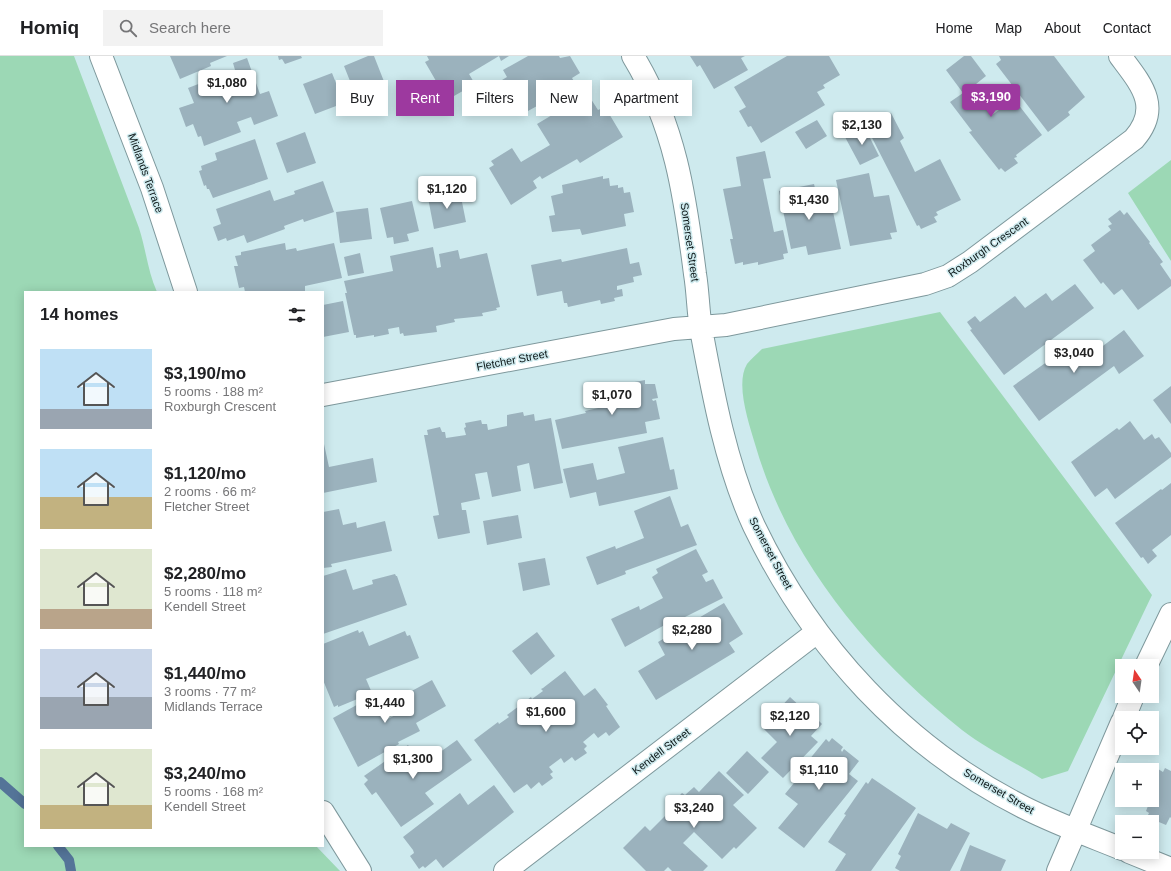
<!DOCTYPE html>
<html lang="en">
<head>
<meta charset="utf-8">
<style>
  body { margin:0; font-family:Arial,sans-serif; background:#f2f2f2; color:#202124; height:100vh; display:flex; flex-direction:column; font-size:15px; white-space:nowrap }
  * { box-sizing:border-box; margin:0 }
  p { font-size:13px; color:#757577 }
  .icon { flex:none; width:22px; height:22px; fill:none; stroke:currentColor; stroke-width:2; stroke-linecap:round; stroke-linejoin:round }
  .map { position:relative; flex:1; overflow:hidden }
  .sheet { position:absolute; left:24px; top:235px; width:300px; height:556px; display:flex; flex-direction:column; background:#fff; border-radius:0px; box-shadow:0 2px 10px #0003 }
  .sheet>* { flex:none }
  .hud { position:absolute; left:336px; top:24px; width:380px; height:36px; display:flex; gap:8px }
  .needle { width:26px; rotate:347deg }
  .tools { position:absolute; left:1115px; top:603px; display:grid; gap:8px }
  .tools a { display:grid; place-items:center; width:44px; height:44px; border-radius:0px; background:#fff; box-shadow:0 2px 10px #0003; font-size:20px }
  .price { position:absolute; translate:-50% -34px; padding:0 9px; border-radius:4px; background:#fff; color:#222; font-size:13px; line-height:26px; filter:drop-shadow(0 1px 2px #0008) }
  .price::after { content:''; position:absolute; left:50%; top:24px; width:12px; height:9px; margin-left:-6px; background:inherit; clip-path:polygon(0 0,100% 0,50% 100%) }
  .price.current { background:#9d399f; color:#fff }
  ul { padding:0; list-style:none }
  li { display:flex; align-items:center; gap:12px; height:100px; padding:0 16px }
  li span { display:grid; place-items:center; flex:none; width:112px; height:80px; border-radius:0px; color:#555 }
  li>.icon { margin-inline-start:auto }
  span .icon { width:48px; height:48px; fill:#fffc; stroke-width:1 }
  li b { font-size:17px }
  h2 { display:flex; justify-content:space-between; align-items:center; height:48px; padding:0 16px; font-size:17px }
  .pill { padding:0 14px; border-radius:0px; background:#fff; box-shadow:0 2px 10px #0003; font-size:14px; line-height:36px }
  .pill.current { background:#9d399f; color:#fff }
  header { display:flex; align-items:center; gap:24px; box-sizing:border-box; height:56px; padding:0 20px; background:#fff; border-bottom:1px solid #e0e0e0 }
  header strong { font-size:19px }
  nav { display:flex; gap:22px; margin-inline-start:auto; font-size:14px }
  .search { width:280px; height:36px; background:#f2f2f2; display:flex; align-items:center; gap:10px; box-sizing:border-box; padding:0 14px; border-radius:0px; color:#757577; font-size:15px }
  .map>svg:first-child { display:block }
  .green { fill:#9cd8b5 }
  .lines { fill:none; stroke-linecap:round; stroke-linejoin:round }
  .stream { stroke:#547498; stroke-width:10 }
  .building { fill:#9bb2bd }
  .minor-casing { stroke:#7e989c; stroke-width:24 }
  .minor { stroke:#fff; stroke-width:22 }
  .labels { text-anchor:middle; stroke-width:3; stroke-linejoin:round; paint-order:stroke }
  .street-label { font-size:11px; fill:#0b1516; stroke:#ceeaee }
</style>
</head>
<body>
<header>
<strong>Homiq</strong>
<div class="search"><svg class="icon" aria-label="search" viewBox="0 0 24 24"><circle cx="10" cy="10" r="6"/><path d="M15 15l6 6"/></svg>Search here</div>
<nav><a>Home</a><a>Map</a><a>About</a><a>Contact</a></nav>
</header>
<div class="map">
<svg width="1171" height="815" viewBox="0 0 1171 815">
  <rect width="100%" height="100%" fill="#ceeaee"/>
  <!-- green -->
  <path class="green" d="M0 0H74L139 172C146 194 148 216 157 236H25V790H316L340 815H0Z
    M1171 104V205L1128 137Z
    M940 256 1152 539 1068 715 1042 723C1016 707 985 692 962 674 869 600 788 503 755 388 749 367 735 328 747 308 751 303 757 298 762 293Z"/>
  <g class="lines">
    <!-- stream -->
    <path class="stream" d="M0 726 25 748
      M58 790 69 804 71 815"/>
  </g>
  <!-- building -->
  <path class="building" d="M170 0H227L210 7 211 10 180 23Z
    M278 0H301L302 2 285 8 282 3 279 4Z
    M368 0H374L385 28 356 40 344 10Z
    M427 0H509L501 5 499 0 469 18 475 28 447 44 425 6 429 4Z
    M528 0H559L560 2 570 0 580 17 572 22 578 32 539 55 537 50 528 55 526 53 515 60 497 27 507 21 503 14Z
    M690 0H745L741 2 748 14 714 33 700 9 697 11Z
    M787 0H829L840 19 823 29 825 32 817 36 825 49 761 87 751 70 748 71 739 55 746 51 734 31Z
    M964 0H971L986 20 971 32 992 59 1014 43 1042 79 1016 99 1017 101 1014 102 1018 107 1005 116 1001 112 999 114 969 76 972 75 950 46 963 37 946 14Z
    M999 0H1054L1085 41 1068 56 1070 59 1048 76 996 8 1001 4Z
    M247 2 260 38 269 35 278 60 254 69 251 61 237 66 241 76 204 90 201 80 198 81 193 68 186 71 179 52 194 47 188 32 235 14 233 7Z
    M332 17 344 47 315 58 303 28Z
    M584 40 585 43 589 40 598 54 605 51 623 81 580 107 577 103 542 123 540 120 533 125 537 132 511 149 489 112 494 109 491 105 512 92 521 106 550 89 537 68Z
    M566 41 569 46 555 55 551 49Z
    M891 57 904 82 900 85 915 116 940 103 961 144 936 156 938 159 934 161 937 166 921 173 919 169 917 170 866 70Z
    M817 64 827 80 806 93 795 76Z
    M865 72 879 100 860 109 845 81Z
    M305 76 316 107 287 117 276 87Z
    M255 83 268 123 213 142 209 133H207L206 129 204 130 199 115 202 114 201 110 217 104 215 97Z
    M765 95 771 122 763 123 774 176 783 174 788 197 783 198 784 203 758 209V206L743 209V206L735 208 730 183H733L723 133 741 130 736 101Z
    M869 117 874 141 889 139 897 176 890 177 892 183 850 190 836 124Z
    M603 120V123L609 122 610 130 618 129V132L623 131 624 137 630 136 634 156 624 158 626 170 582 179 580 173 552 176 549 160 555 159 551 140 563 137 562 129Z
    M323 125 334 156 304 166 303 163 284 170 285 173 247 187 244 179 227 185 226 182 218 185 213 171 221 168 216 153 270 134 274 145 295 138 294 135Z
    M814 128 820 153 832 151 841 193 808 199 806 190 791 193 779 135Z
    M460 136 466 166 434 173 428 142Z
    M412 145 419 175 407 178 409 185 394 188 393 181 387 182 380 152Z
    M368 152 372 183 340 187 336 156Z
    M1120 154 1124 159 1127 156 1150 186 1149 187 1163 206 1160 208 1171 224V230L1138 254 1122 233 1114 239 1103 226 1101 228 1083 204 1095 195 1091 189 1111 174 1108 170 1112 168 1108 163Z
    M285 187 286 194 296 192 297 195 334 187 342 222 305 230V236H245L244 231 239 232 234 210H238L235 200 241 199V196Z
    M433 191 437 212 441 211 439 198 458 194 460 203 487 197 500 251 496 252 497 254 482 257 483 260 454 263 455 266 436 270 437 276 404 280 403 277 400 278 399 271 388 273 389 278 374 281V279L356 282V279H354L345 237H347L344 225 393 215 390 200Z
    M627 192 630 208 639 206 642 219 633 221 634 226 617 230V234L622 233 623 240 614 242 615 245 601 248 600 244 568 251 567 247H564L562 235 537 240 531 209 561 203 562 206Z
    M360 197 364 217 348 220 344 201Z
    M1075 228 1094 252 1004 319 970 274 972 273 967 266 975 260 980 266 1015 240 1025 252 1046 237 1052 245Z
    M343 245 349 276 323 281V249Z
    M1124 274 1144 300 1119 318 1114 310 1039 365 1013 330 1075 286 1087 302Z
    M645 324V328H655L658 342 652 343 653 345 656 344 660 363 645 366 647 377 562 393 555 364 586 357 585 355 607 350 603 332Z
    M1171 330V368L1153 344Z
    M523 356 524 360 534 358 535 365 551 362 563 427 534 433 529 407 517 410 521 435 492 441 487 416 475 418 480 443 461 447 462 454H466L470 477 438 483 433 460 439 459 424 379H428L427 374 440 371 442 376H445L446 382 466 379 464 372 466 371 465 367 481 364 482 368H487L488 374 507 370V359Z
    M1130 365 1144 384 1152 378 1155 383 1159 381 1171 397V401L1115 443 1107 432 1095 441 1071 406 1117 372 1119 374Z
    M663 381 670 414 674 413 678 433 599 450 596 436 570 442 563 413 593 407 597 424 625 417 618 391Z
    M323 388H324L329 411 373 402 377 426 323 437Z
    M1171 427V479L1152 494 1157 500 1148 508 1143 501 1141 502 1115 467 1161 433 1162 434Z
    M670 440 681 471 688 468 697 489 625 515 626 518 597 529 586 501 615 490 616 493 644 482 634 455Z
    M339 453 343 469 356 466 357 472 385 465 392 495 331 508 332 511 323 512V456Z
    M518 459 522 482 487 489 483 465Z
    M696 493 708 516 702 519 706 526 713 523 723 542 681 563 679 561 625 591 611 563 639 550 640 554 663 542 652 521 658 517 656 513Z
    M545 502 550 529 523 535 518 507Z
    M346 513 353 534 373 528 372 524 395 518 396 520H397L407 549 323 578V520Z
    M724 547 743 578 729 587 735 596 656 644 638 615 665 599 658 586Z
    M358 574 359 577 363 575 369 590 405 575 407 580 410 579 419 602 366 623 372 637 338 651V649L334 651 323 624V588Z
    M537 576 555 600 531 619 512 595Z
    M565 615 584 640 595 632 608 649 606 650 620 671 609 680 606 676 598 682 594 677 583 686 587 690 584 693 587 697 575 705 572 701 564 707 561 702 549 711 553 716 550 718 553 722 542 730 539 726 531 733 527 728 514 737 474 684 498 666 499 668 509 661 507 659 531 641 532 643 543 635 541 633 543 632Z
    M432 624 446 650 416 667 420 675 398 686 399 688 358 711 333 662 373 640 386 664 414 649 408 637Z
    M790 641 803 653 805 651 822 668 811 680 818 686 783 722 761 702 777 686 762 671Z
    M832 682 843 691 841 694 842 696 844 693 859 705 849 718 858 725 804 792 778 772 798 748 785 738 802 717 800 715 826 683 829 686Z
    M457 684 472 704 425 737 434 748 401 771 376 736 372 739 364 728 368 724 364 720 408 689 422 709Z
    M747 695 769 716 748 738 726 717Z
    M1165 712 1171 715V762L1170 761 1166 769 1147 761 1149 757 1146 755 1150 745 1154 747 1159 735 1155 734 1157 730 1152 728 1158 713 1163 716Z
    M719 715 744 739 733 749 757 772 736 793 734 791 722 803 694 776 683 787 708 810 703 815H672L668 811 664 815H646L623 792 645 770 650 775 675 750 672 747 682 737 685 739 694 731 699 736Z
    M872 722 916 752 871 815H835L846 798 828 786 846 759 844 758 866 726 868 728Z
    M494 729 514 756 443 812 436 803 425 812 423 810 419 813 410 800 414 797 413 794 403 781 460 737 468 749Z
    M918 757 947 773 951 767 970 777 950 815H900L895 812 901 800 898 798Z
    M970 789 1006 804 1001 815H960Z"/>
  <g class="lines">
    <defs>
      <path id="minor" d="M101 0 152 132 186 236
        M633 0C675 69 685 139 695 218 698 236 698 255 701 273 713 338 726 409 754 470 812 591 905 692 1025 752 1057 768 1090 780 1122 793
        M323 339 674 273 726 269 925 228 948 220 970 206 1134 83C1162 51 1141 28 1120 0
        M1146 610 1171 558
        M1124 662 1133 640
        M323 756 360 815
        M1129 796 1171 813
        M505 815 817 576
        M1058 815 1122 666"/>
    </defs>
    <!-- minor casing -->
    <use href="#minor" class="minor-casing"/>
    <!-- minor -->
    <use href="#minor" class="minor"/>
  </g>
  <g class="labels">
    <!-- street labels -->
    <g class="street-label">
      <text transform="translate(146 117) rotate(70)" y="4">Midlands Terrace</text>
      <text transform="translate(690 186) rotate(82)" y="4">Somerset Street</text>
      <text transform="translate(988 191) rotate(-35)" y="4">Roxburgh Crescent</text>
      <text transform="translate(512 304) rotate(-11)" y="4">Fletcher Street</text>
      <text transform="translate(771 497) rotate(62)" y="4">Somerset Street</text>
      <text transform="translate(661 695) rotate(-37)" y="4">Kendell Street</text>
      <text transform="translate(999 735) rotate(30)" y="4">Somerset Street</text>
    </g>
  </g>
</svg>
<div class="tools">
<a><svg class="needle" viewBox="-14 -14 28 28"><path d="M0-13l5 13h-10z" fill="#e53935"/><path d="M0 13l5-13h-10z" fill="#757577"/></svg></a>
<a><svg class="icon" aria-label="locate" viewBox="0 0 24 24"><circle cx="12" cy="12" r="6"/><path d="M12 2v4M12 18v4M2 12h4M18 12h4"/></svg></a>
<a>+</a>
<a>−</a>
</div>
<b class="price" style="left:227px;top:48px">$1,080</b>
<b class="price current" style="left:991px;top:62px">$3,190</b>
<b class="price" style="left:862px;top:90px">$2,130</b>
<b class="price" style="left:447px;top:154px">$1,120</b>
<b class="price" style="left:809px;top:165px">$1,430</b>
<b class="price" style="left:1074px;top:318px">$3,040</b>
<b class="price" style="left:612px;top:360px">$1,070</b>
<b class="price" style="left:692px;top:595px">$2,280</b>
<b class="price" style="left:385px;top:668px">$1,440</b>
<b class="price" style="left:546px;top:677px">$1,600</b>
<b class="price" style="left:790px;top:681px">$2,120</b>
<b class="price" style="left:413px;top:724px">$1,300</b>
<b class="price" style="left:819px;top:735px">$1,110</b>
<b class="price" style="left:694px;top:773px">$3,240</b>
<div class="hud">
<a class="pill">Buy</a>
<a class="pill current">Rent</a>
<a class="pill">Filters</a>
<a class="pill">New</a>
<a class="pill">Apartment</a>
</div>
<section class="sheet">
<h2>14 homes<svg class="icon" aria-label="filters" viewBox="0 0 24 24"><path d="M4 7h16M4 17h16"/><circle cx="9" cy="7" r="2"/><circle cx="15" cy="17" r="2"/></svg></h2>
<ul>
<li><span style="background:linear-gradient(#bfe0f5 75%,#9aa5b1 0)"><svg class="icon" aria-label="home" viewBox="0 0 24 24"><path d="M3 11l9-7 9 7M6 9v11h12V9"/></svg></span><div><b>$3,190/mo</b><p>5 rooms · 188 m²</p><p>Roxburgh Crescent</p></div></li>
<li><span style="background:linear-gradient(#bfe0f5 60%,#c2b280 0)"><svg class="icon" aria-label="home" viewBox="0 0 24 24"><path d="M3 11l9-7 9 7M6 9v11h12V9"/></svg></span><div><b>$1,120/mo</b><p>2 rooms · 66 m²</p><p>Fletcher Street</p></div></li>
<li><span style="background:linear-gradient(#dfe7d0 75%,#b9a48a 0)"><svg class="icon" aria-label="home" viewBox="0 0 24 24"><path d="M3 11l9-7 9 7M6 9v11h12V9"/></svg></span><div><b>$2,280/mo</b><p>5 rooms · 118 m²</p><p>Kendell Street</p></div></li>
<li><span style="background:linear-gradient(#c9d6e8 60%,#9aa5b1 0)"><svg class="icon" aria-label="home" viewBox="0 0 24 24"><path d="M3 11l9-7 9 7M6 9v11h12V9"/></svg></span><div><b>$1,440/mo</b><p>3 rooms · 77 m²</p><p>Midlands Terrace</p></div></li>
<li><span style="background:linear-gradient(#dfe7d0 70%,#c2b280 0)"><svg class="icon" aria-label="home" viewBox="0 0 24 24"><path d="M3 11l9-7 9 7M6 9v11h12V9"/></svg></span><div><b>$3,240/mo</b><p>5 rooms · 168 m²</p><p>Kendell Street</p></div></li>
</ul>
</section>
</div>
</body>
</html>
